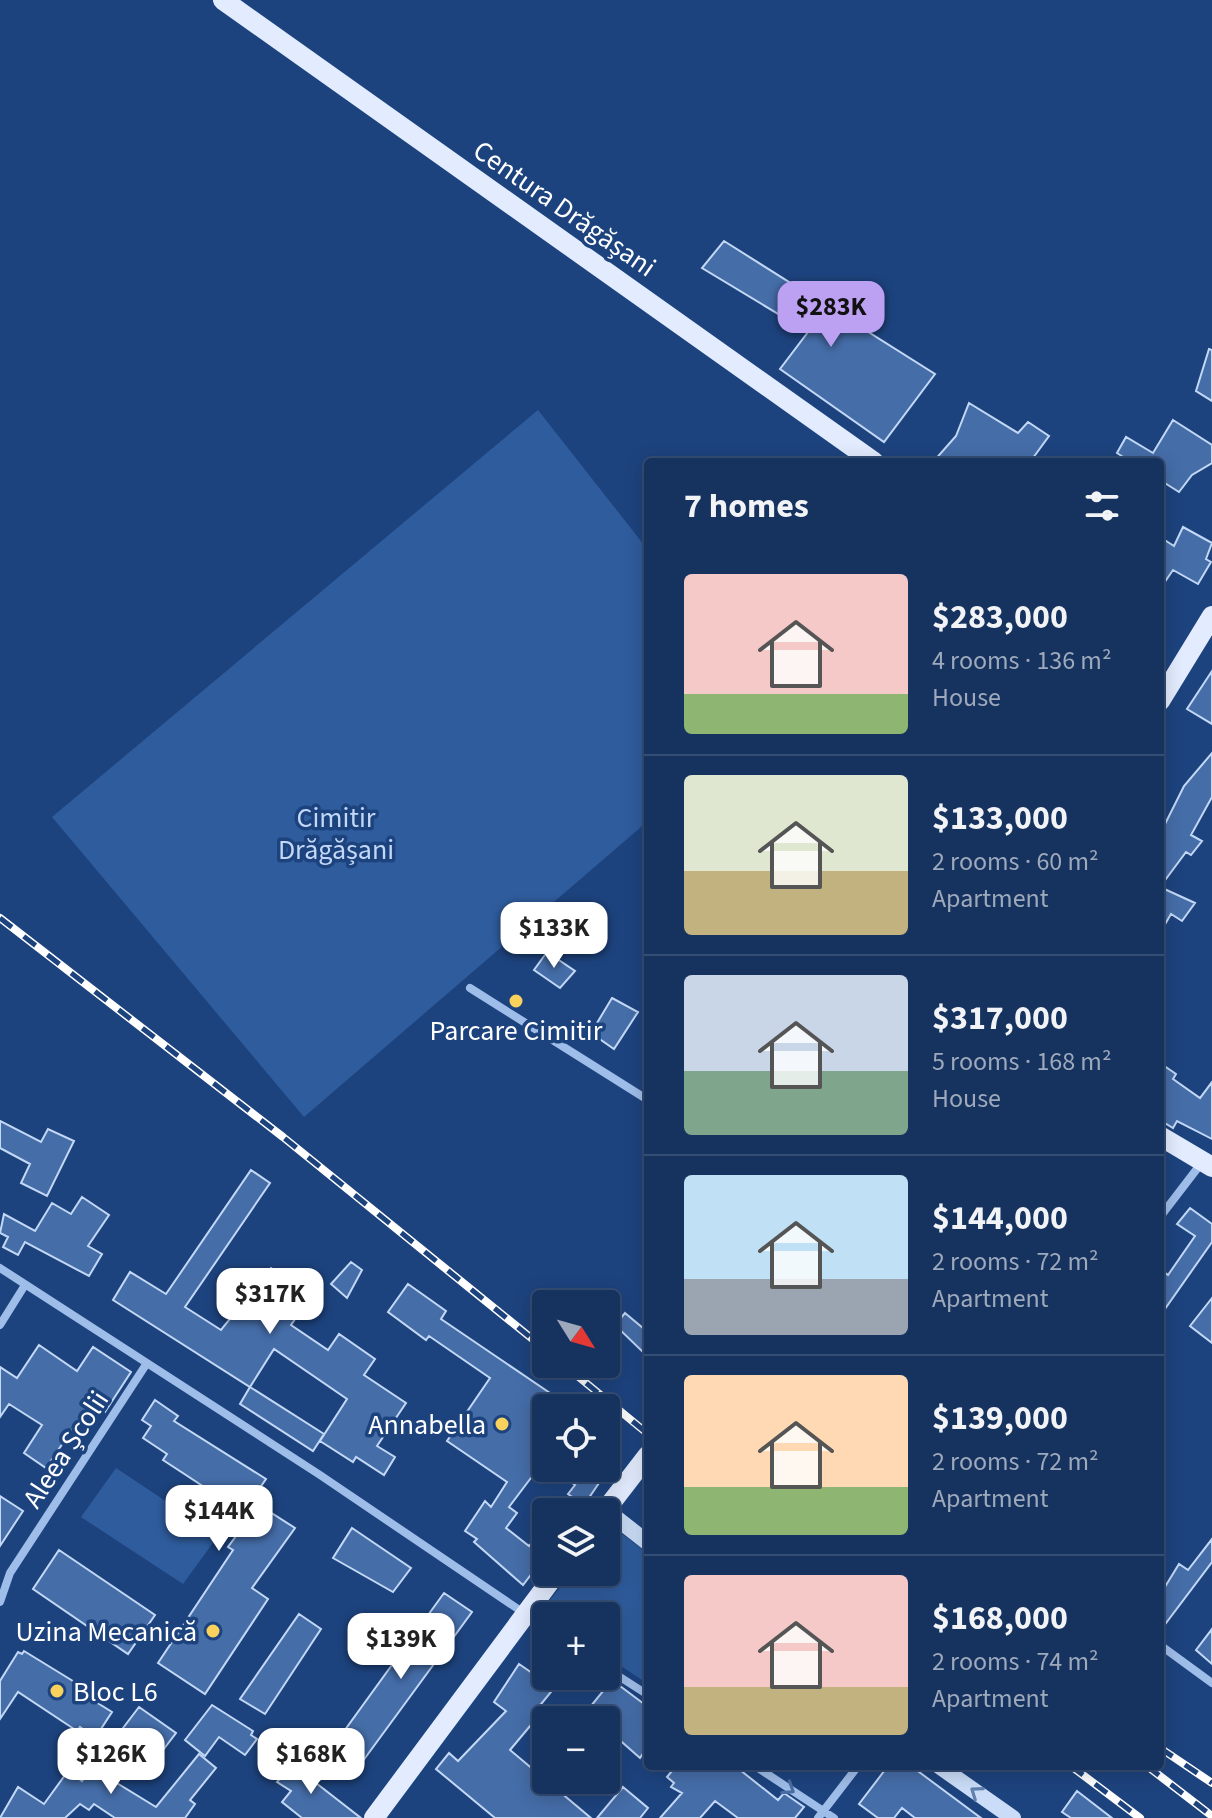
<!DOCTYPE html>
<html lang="en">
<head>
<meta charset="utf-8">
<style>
  body { margin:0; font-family:"Source Sans 3",sans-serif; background:#1f3a64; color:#f1f3f6; height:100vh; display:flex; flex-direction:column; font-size:30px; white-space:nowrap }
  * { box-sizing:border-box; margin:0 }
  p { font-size:26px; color:#9eaabc }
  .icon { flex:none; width:44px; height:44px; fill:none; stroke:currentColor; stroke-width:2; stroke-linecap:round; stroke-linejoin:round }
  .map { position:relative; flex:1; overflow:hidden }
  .details { position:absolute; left:644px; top:458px; width:520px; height:1312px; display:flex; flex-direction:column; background:#16325e; border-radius:8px; box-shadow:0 4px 20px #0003,0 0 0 2px #354d73 }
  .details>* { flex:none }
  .needle { width:52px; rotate:127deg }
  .tools { position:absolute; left:532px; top:1290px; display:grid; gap:16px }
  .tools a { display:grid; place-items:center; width:88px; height:88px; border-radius:8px; background:#16325e; box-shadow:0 4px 20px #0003,0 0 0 2px #354d73; font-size:40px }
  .price { position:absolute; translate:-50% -68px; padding:0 18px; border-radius:16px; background:#fff; color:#222; font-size:26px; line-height:52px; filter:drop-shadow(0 2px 4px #0008) }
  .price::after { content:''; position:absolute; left:50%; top:48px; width:24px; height:18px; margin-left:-12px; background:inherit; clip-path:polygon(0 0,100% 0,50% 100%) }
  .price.selected { background:#bca0f2; color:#111 }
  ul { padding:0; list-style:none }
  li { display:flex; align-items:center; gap:24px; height:200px; padding:0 40px }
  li+li { border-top:2px solid #354d73 }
  li span { display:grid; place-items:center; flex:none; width:224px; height:160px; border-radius:8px; color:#555 }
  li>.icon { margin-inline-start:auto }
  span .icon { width:96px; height:96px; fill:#fffc; stroke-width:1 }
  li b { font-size:34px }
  h2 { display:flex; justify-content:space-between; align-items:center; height:96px; padding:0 40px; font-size:34px }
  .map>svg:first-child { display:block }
  .green { fill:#2f5c9d }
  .building { fill:#456da8; stroke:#c3d8f6; stroke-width:2 }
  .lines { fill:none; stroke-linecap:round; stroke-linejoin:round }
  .street { stroke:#9fbde9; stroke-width:8 }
  .secondary { stroke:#cadcf7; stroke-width:16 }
  .primary { stroke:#e2ecfe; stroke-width:20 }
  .rail-casing { stroke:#fff; stroke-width:8 }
  .rail { stroke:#1d437e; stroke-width:5; stroke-dasharray:15; stroke-linecap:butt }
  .oneway { stroke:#4a6ea3 }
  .oneway2 { stroke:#6280ae }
  .poi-dot { fill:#f9d25d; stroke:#1d437e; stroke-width:3 }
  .labels { text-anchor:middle; stroke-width:7; stroke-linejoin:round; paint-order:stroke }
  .street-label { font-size:28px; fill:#fff; stroke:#1d437e }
  .park-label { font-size:28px; fill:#c3d8f6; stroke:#1d437e }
  .poi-label { font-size:28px; fill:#fff; stroke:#1d437e; text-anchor:end }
</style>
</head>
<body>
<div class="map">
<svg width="1212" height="1818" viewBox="0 0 1212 1818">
  <rect width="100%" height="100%" fill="#1d437e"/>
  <!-- green -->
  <path class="green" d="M538 410 648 550V821L304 1117 52 817Z
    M116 1468 218 1536 183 1584 81 1517Z
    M612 1526 648 1554V1684L606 1656V1616H551L549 1601 573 1572H606V1533Z"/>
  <!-- building -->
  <path class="building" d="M724 241 935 374 884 442 780 369 808 332 702 268Z
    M1209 349 1212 350V401L1196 391Z
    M969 403 1018 433 1028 422 1049 436 1030 462H933L956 436Z
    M1173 420 1212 445V463L1192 475 1179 492 1160 480V462H1131L1117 453 1126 437 1153 453Z
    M1183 527 1212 543 1206 559 1211 562 1198 584 1173 570 1160 589V537L1174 546Z
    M1212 671V724L1187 709Z
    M1212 753V797L1191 835 1202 841 1191 855 1186 852 1160 887V834L1184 786Z
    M1160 887 1195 903 1182 921 1171 914 1160 933Z
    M547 952 575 971 560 988 534 970Z
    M612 998 638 1012 614 1049 591 1033Z
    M1160 1063 1176 1074 1173 1079 1200 1098 1212 1082V1139L1177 1121 1173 1128 1160 1120Z
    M0 1121 41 1142 48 1129 74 1141 47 1196 21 1183 30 1164 0 1148Z
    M251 1170 270 1183 185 1307 221 1330 271 1268 312 1295 291 1325 328 1350 339 1334 375 1359 364 1375 406 1403 377 1446 395 1457 384 1475 356 1457 353 1462 320 1441 347 1399 274 1349 250 1387 113 1300 130 1272 166 1294Z
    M82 1197 109 1215 88 1246 102 1254 89 1276 25 1242 18 1255 3 1247 8 1237 0 1233 4 1214 35 1231 52 1203 71 1214Z
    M1190 1208 1212 1224V1242L1160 1316V1269L1168 1275 1195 1236 1177 1224Z
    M351 1262 362 1270 347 1298 331 1284Z
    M408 1284 446 1311 441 1319 572 1408H546V1458L509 1507 517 1513 506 1528 529 1546 546 1524V1555L523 1585 474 1542 477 1539 465 1531 485 1501 491 1507 507 1482 447 1441 490 1378 429 1336 426 1340 388 1312Z
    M1212 1298V1343L1190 1326Z
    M625 1313 643 1328 648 1322V1357L615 1325Z
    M39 1345 77 1371 93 1347 131 1372 105 1412 90 1403 46 1468 24 1453 42 1425 9 1404 0 1417V1367L17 1378Z
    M250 1387 324 1434 313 1451 240 1404Z
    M155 1400 178 1416 174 1421 266 1479 257 1492 262 1495 256 1503 295 1528 252 1588 268 1599 205 1694 158 1663 233 1550 228 1547 250 1517 163 1460 167 1454 143 1438 151 1426 142 1420Z
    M551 1468H578L599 1483 584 1505 568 1494 575 1485Z
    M0 1496 23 1511 0 1546Z
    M352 1528 411 1568 393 1592 333 1558Z
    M1212 1539V1562L1160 1631V1595L1179 1564 1188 1570Z
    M59 1550 155 1615 128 1654 33 1589Z
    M444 1593 472 1612 357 1769 329 1752Z
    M299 1614 321 1629 265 1714 240 1699Z
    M1212 1629V1664L1196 1650Z
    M24 1651 99 1697 96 1702 112 1712 95 1738 80 1727 77 1731 18 1692 0 1719V1681L18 1652 22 1654Z
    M519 1664 538 1677 542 1675 555 1687 537 1709 541 1713 510 1750 591 1818H495L436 1769 449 1753 458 1761 506 1711 494 1702Z
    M612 1680 648 1707V1760L642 1755 640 1758 606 1728V1720H596L586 1712Z
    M212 1705 253 1731 251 1735 257 1739 245 1755 219 1737 205 1756 185 1740Z
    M139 1707 176 1733 157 1758 120 1732Z
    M199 1754 216 1768 190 1800 195 1804 185 1818H115L94 1804 89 1810 80 1804 65 1818H0L18 1787 44 1804 68 1771 82 1781 96 1761 116 1775 112 1780 156 1807Z
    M295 1761 321 1779 316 1783 361 1818H302L282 1802 291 1791 277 1782Z
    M676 1766H735L778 1800 784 1793 804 1807 795 1818H738L715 1801 700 1818H660L682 1793 671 1787 674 1783 667 1777Z
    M888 1766H911L981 1818H915L902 1808 894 1818H878L859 1804Z
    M623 1787 648 1808 640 1818H597Z
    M1077 1791 1112 1818H1071L1062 1812Z"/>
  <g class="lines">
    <!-- street -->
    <path class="street" d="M470 988 648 1100
      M1160 1217 1203 1161
      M0 1268 320 1475 546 1628
      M0 1325 25 1285
      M0 1602 10 1573 147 1363
      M1160 1645 1212 1683
      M606 1668 648 1695
      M755 1766 834 1818
      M818 1818 858 1766"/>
    <!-- secondary -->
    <path class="secondary" d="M606 1510 648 1543
      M939 1766 1013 1818"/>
    <!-- primary -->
    <path class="primary" d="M223 0 874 462
      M1160 701 1212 616
      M1160 1136 1212 1167
      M604 1512 648 1455
      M374 1818 557 1572"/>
    <defs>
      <path id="rail" d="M0 918 283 1137 546 1350
        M563 1364 648 1434
        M1160 1748 1212 1783
        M1071 1766 1140 1818
        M1147 1766 1212 1816"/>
    </defs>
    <!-- rail casing -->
    <use href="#rail" class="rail-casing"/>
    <!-- rail -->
    <use href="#rail" class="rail"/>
  </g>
  <!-- one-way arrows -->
  <defs><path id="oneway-chevron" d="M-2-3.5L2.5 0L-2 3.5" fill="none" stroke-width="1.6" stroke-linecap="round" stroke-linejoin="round" transform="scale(2)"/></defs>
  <use class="oneway" href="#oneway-chevron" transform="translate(789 1789) rotate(33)"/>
  <use class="oneway2" href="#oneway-chevron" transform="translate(976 1792) rotate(-145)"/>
  <!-- markers -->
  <g class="poi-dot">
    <circle cx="516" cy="1001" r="8"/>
    <circle cx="502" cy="1424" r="8"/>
    <circle cx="213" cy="1631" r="8"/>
    <circle cx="57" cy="1691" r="8"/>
  </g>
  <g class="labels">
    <!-- street labels -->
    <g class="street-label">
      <text transform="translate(565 208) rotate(35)" y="10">Centura Drăgășani</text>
      <text transform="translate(65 1449) rotate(-57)" y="10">Aleea Școlii</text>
    </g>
    <!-- park labels -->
    <g class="park-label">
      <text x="336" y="827">Cimitir<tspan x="336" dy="32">Drăgășani</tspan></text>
    </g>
    <!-- poi labels -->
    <g class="poi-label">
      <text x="516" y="1040" text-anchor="middle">Parcare Cimitir</text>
      <text x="486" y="1434">Annabella</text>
      <text x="197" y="1641">Uzina Mecanică</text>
      <text x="73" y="1701" text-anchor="start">Bloc L6</text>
    </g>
  </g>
</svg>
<div class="tools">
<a><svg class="needle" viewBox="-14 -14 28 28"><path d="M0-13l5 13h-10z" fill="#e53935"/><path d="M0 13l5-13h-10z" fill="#9eaabc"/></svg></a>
<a><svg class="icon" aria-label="locate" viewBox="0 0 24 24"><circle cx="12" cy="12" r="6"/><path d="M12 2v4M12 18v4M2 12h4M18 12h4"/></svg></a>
<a><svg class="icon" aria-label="layers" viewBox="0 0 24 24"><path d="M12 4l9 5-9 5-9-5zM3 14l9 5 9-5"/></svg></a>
<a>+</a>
<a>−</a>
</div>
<b class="price selected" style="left:831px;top:349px">$283K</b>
<b class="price" style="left:554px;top:970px">$133K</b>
<b class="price" style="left:270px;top:1336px">$317K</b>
<b class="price" style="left:219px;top:1553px">$144K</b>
<b class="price" style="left:401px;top:1681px">$139K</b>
<b class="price" style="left:111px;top:1796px">$126K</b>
<b class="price" style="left:311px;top:1796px">$168K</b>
<section class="details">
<h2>7 homes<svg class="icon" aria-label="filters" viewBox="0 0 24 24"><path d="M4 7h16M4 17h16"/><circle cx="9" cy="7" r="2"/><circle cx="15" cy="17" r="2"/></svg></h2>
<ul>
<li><span style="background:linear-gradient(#f6c9c9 75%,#8fb573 0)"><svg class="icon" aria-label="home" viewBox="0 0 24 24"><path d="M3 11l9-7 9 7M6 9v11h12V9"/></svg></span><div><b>$283,000</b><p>4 rooms · 136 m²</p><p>House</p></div></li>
<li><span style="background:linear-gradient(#dfe7d0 60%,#c2b280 0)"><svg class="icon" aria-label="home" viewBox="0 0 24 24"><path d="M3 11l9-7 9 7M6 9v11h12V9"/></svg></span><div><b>$133,000</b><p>2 rooms · 60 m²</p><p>Apartment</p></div></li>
<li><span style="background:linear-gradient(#c9d6e8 60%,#7fa58c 0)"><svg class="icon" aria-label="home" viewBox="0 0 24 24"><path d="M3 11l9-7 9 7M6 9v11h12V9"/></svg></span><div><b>$317,000</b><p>5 rooms · 168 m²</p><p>House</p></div></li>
<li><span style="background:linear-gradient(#bfe0f5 65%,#9aa5b1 0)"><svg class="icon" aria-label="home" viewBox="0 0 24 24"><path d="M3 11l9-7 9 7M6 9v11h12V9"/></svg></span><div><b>$144,000</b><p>2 rooms · 72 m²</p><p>Apartment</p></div></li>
<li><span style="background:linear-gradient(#ffd9b3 70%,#8fb573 0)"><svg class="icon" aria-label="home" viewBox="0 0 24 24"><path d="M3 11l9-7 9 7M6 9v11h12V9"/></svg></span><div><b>$139,000</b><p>2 rooms · 72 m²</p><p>Apartment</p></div></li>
<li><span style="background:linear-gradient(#f6c9c9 70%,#c2b280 0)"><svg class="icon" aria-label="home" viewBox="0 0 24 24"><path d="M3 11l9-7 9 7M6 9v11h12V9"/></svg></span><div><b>$168,000</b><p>2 rooms · 74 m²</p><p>Apartment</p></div></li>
</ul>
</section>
</div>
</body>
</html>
